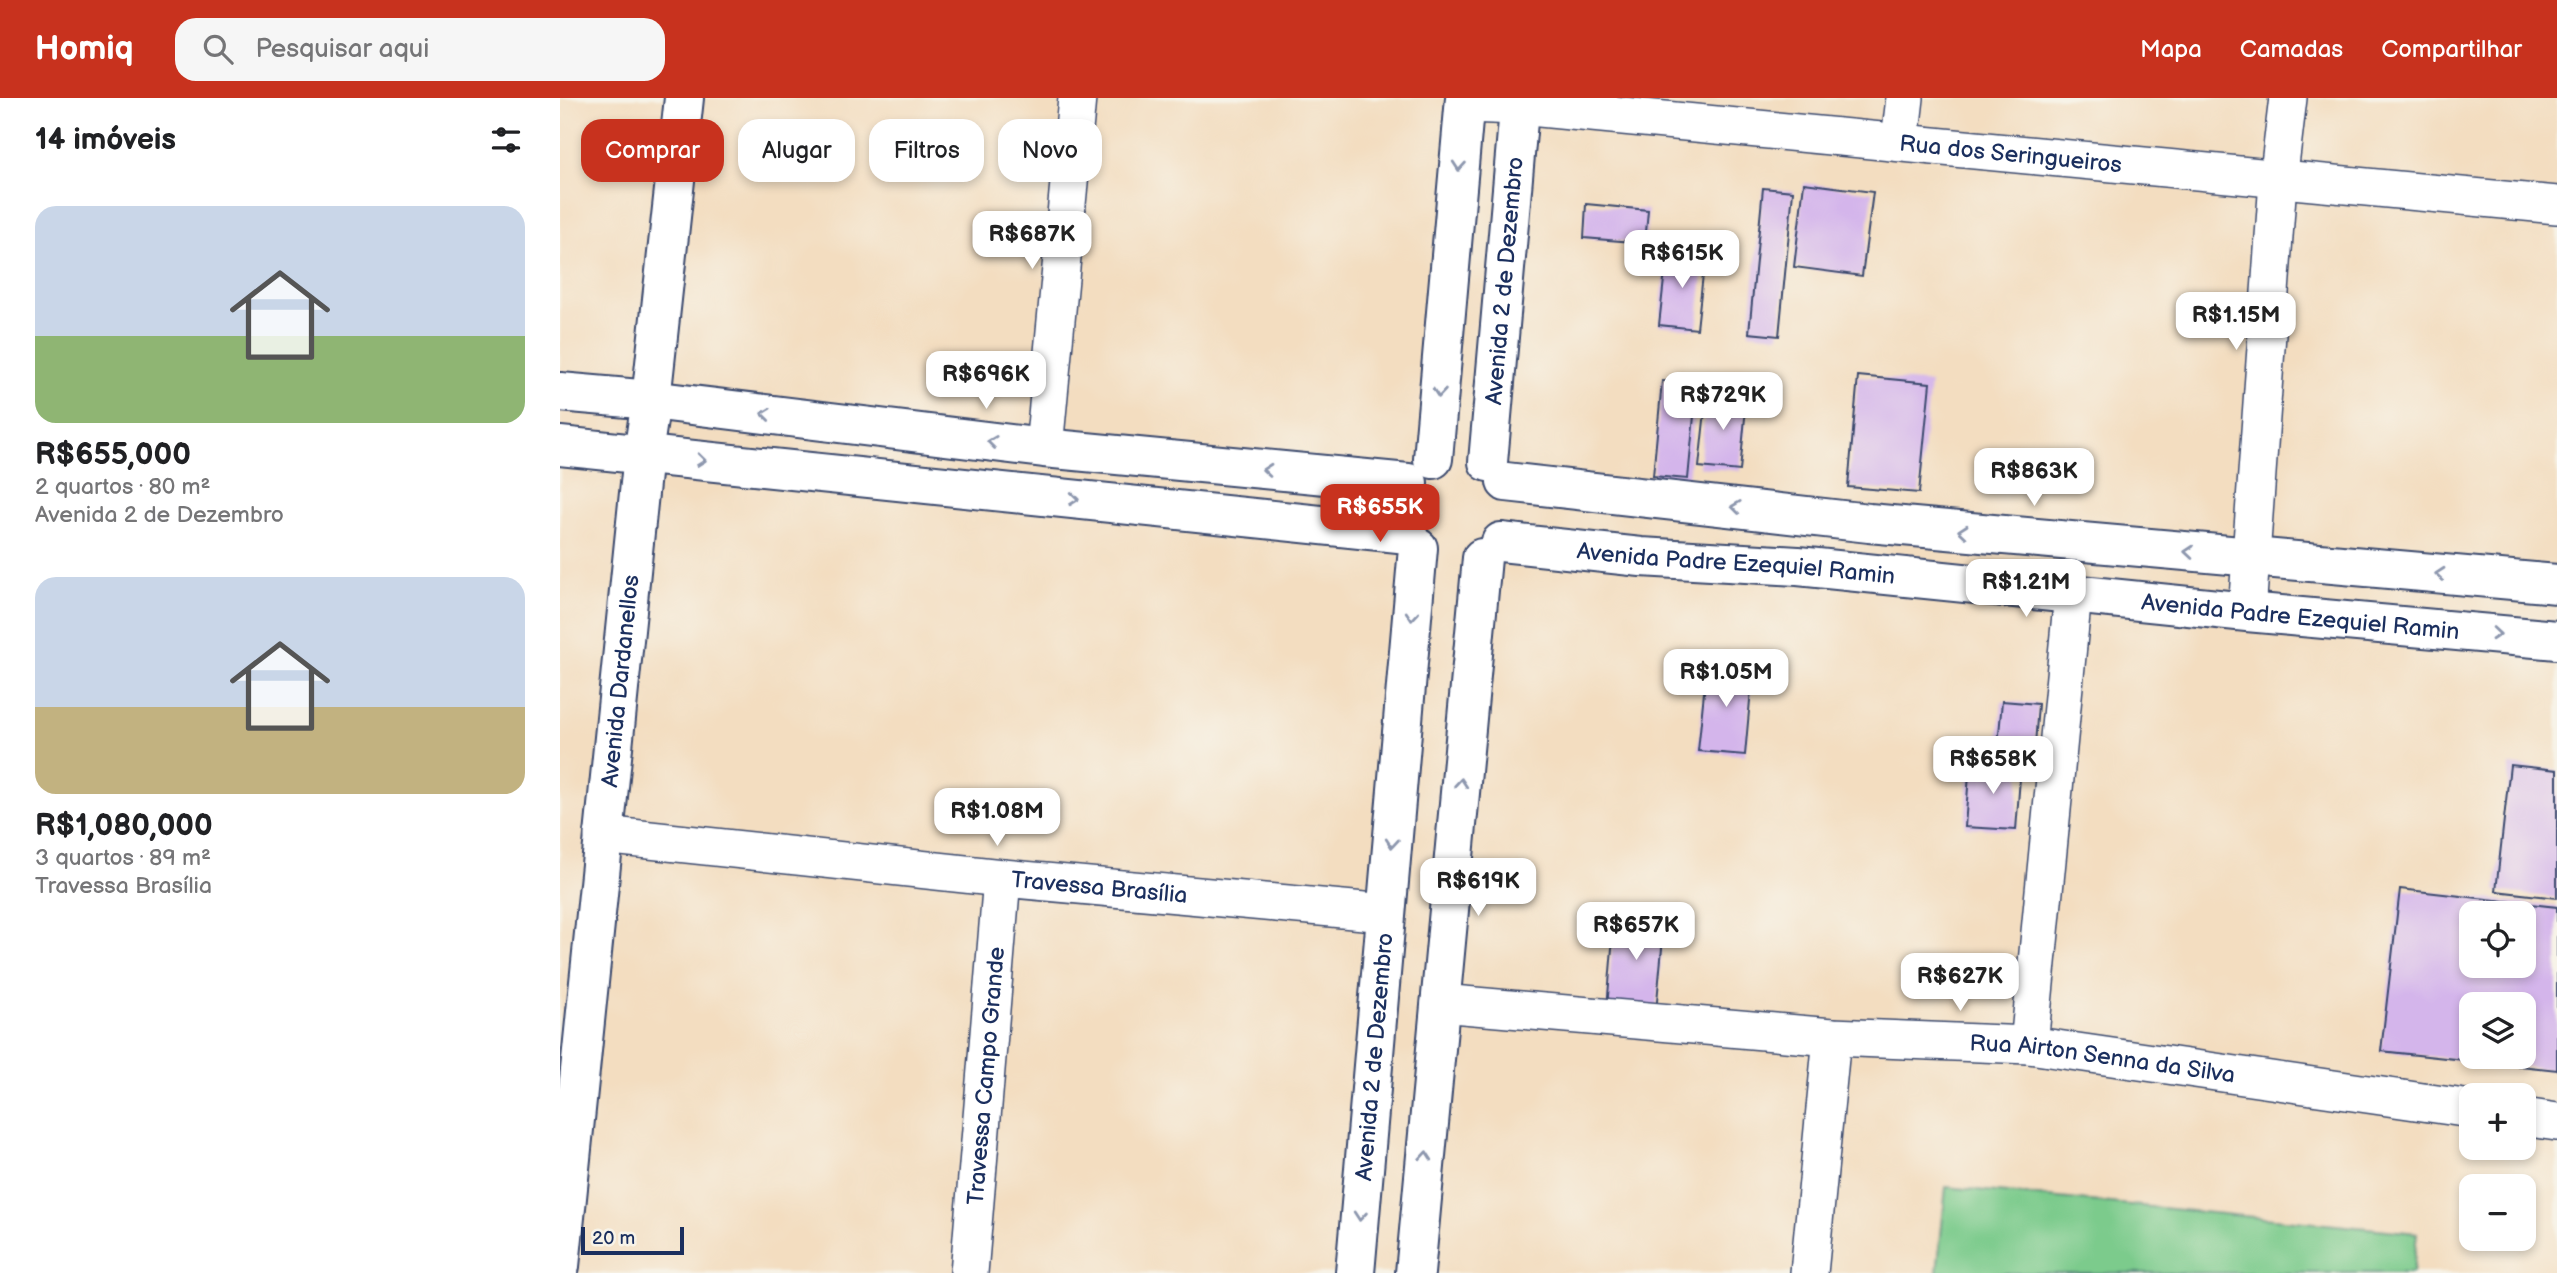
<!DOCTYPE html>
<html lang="pt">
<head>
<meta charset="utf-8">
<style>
  body { margin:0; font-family:"Balsamiq Sans",sans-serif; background:#f6f6f6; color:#202124; height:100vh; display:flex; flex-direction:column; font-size:26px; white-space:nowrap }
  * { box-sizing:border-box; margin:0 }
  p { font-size:23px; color:#757577 }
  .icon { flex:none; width:38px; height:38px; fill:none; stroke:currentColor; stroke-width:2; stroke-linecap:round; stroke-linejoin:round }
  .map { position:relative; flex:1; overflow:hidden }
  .side { display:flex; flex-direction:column; background:#fff; width:560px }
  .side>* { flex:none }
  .hud { position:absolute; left:21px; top:21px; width:665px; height:63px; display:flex; gap:14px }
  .fabs { position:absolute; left:1899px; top:803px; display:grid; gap:14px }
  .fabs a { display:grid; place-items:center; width:77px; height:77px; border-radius:14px; background:#fff; box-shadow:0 4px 10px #0003; font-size:35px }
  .scale { position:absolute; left:21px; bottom:18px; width:103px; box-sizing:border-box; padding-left:7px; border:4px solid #1b2f5e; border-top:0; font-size:19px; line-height:24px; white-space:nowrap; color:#1b2f5e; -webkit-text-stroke:5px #f7f3e8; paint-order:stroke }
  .price { position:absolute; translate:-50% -60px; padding:0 16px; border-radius:14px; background:#fff; color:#222; font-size:23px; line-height:46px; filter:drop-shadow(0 2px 4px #0008) }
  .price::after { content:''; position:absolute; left:50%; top:42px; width:21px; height:16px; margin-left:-10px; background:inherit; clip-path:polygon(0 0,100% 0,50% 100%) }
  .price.active { background:#c8321e; color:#fff }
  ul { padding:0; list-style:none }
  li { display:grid; align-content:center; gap:14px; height:371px; padding:0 35px }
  li span { display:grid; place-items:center; height:217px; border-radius:21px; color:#555 }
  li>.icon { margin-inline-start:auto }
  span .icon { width:126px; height:126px; fill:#fffc; stroke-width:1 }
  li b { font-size:30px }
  h2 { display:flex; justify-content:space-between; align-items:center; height:84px; padding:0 35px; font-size:30px }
  .chip { padding:0 24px; border-radius:21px; background:#fff; box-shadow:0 4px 10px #0003; font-size:24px; line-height:63px }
  .chip.active { background:#c8321e; color:#fff }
  header { display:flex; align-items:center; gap:42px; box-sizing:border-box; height:98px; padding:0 35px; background:#c8321e; color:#fff }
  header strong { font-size:33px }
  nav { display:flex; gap:38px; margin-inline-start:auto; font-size:24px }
  .search { width:490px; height:63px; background:#f6f6f6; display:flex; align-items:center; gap:18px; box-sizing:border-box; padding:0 24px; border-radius:21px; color:#757577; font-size:26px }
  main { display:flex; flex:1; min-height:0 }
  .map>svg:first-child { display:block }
  .green { fill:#7bcb8c; stroke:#4b7d75; stroke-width:2 }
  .building { fill:#d4b5eb; fill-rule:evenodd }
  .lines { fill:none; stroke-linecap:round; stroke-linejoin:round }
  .minor-casing { stroke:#3b496d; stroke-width:40 }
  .tertiary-casing { stroke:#3b496d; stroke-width:42 }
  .minor { stroke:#fff; stroke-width:37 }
  .tertiary { stroke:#fff; stroke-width:38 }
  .oneway { stroke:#8d97ae }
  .labels { text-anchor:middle; stroke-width:7; stroke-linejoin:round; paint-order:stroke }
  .street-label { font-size:23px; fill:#1b2f5e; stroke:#f7f3e8 }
</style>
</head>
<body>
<header>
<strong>Homiq</strong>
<div class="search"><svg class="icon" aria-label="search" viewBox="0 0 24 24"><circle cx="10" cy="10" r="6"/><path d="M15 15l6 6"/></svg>Pesquisar aqui</div>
<nav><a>Mapa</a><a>Camadas</a><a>Compartilhar</a></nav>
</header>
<main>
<section class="side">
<h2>14 imóveis<svg class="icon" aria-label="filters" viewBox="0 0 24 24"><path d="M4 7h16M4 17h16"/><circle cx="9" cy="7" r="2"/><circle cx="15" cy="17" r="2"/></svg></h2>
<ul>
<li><span style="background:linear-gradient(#c9d6e8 60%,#8fb573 0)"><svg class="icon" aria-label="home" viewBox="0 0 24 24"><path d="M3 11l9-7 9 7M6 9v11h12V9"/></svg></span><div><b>R$655,000</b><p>2 quartos · 80 m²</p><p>Avenida 2 de Dezembro</p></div></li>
<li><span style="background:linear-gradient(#c9d6e8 60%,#c2b280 0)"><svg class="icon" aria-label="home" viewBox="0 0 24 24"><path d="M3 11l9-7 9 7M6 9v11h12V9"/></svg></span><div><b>R$1,080,000</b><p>3 quartos · 89 m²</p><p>Travessa Brasília</p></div></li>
</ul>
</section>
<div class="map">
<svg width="1997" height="1175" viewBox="0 0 1997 1175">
  <rect width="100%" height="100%" fill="#f7f3e8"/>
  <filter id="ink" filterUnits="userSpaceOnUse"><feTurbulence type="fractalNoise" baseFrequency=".0143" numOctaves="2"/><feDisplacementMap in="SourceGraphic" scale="14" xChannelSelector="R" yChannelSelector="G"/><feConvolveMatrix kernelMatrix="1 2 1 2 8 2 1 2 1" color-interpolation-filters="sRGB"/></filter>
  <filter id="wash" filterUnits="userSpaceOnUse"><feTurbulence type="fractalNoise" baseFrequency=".00686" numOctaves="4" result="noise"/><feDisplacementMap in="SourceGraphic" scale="28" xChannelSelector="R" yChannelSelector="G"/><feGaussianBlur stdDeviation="1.57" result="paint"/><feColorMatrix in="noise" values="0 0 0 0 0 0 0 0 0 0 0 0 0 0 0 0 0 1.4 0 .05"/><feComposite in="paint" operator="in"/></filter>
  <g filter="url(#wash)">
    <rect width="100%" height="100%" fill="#f3ddc0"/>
    <!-- green -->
    <path class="green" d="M1386 1089 1857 1135 1853 1175H1377Z"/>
    <g id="blocks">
      <!-- building -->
      <path class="building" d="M1244 85 1313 94 1302 178 1234 169Z
        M1203 90 1233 93 1219 238 1189 235Z
        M1026 106 1088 112 1085 145 1024 140Z
        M1107 154 1145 158 1137 231 1099 227Z
        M1298 278 1370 285 1359 395 1288 389Z
        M1102 283 1137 286 1128 381 1093 378Z
        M1147 294 1187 298 1180 373 1139 369Z
        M1147 565 1193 569 1185 657 1138 653Z
        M1442 603 1478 606 1474 661 1437 658Z
        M1410 663 1461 667 1456 732 1405 729Z
        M1950 667 1997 672V800L1936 793Z
        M1840 791 1997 809V972L1821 953ZM1911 816H1964V868H1911ZM1911 906H1964V959H1911Z
        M1055 814 1105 818 1096 914 1047 910Z"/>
    </g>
  </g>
  <g filter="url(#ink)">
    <use href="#blocks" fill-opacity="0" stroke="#3b496d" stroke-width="2"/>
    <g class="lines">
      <defs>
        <g id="minor">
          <path id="s1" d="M905 6 959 8C1305 40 1651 77 1997 107"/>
          <path d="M1340 43 1345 0"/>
          <path d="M484 350 517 0"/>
          <path d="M1687 514 1718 83 1728 0"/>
          <path id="s2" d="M43 737 442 780 826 815"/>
          <path id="s3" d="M880 905 1272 939 1469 947 1911 1011"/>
          <path d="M1469 947 1513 496"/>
          <path d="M1964 1019 1997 1024"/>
          <path id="s4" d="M409 1175 442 780"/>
          <path d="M1249 1175 1272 939"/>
        </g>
        <g id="tertiary">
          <path d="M0 294 91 302 484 350 848 385"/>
          <path d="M0 348 848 436"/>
          <path d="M873 361 905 0"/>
          <path id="s5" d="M928 364 960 0"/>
          <path d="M946 384 1309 425 1997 486"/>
          <path id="s6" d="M941 444 1081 459 1238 468 1687 514 1997 542"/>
          <path id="s7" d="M0 1168 83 356 91 302 124 0"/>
          <path id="s8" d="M795 1175 858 450"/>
          <path d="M855 1175 922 460"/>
        </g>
      </defs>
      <!-- minor casing -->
      <use href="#minor" class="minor-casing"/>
      <!-- tertiary casing -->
      <use href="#tertiary" class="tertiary-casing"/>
      <!-- minor -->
      <use href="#minor" class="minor"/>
      <!-- tertiary -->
      <use href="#tertiary" class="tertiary"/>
    </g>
    <!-- one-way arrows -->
    <defs><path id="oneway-chevron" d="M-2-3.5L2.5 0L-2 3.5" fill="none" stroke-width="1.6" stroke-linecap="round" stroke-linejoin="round" transform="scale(1.75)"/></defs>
    <g class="oneway">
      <use href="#oneway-chevron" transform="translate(899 68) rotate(95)"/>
      <use href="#oneway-chevron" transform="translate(879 295) rotate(95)"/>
      <use href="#oneway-chevron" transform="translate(206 316) rotate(-173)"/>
      <use href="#oneway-chevron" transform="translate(432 344) rotate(-173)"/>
      <use href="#oneway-chevron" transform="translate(141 362) rotate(6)"/>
      <use href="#oneway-chevron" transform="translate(707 372) rotate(-175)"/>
      <use href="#oneway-chevron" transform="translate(514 401) rotate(6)"/>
      <use href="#oneway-chevron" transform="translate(1176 409) rotate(-173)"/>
      <use href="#oneway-chevron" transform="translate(1403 433) rotate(-175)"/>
      <use href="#oneway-chevron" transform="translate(1629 454) rotate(-175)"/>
      <use href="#oneway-chevron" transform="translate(1880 476) rotate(-175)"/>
      <use href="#oneway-chevron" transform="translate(852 518) rotate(95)"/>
      <use href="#oneway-chevron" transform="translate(1936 536) rotate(5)"/>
      <use href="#oneway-chevron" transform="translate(901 685) rotate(-85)"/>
      <use href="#oneway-chevron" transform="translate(832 745) rotate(95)"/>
      <use href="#oneway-chevron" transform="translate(866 1058) rotate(-85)"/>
      <use href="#oneway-chevron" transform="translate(800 1118) rotate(95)"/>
    </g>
  </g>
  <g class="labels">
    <!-- street labels -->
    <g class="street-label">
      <text dy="8" stroke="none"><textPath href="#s1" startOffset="548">Rua dos Seringueiros</textPath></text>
      <text dy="8" stroke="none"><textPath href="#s5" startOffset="182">Avenida 2 de Dezembro</textPath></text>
      <text dy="8" stroke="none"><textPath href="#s6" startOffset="236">Avenida Padre Ezequiel Ramin</textPath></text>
      <text dy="8" stroke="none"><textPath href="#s6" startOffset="803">Avenida Padre Ezequiel Ramin</textPath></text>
      <text dy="8" stroke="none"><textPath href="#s7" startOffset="588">Avenida Dardanellos</textPath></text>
      <text dy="8" stroke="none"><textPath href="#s2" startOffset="499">Travessa Brasília</textPath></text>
      <text dy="8" stroke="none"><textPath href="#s8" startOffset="217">Avenida 2 de Dezembro</textPath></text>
      <text dy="8" stroke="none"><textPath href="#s3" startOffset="665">Rua Airton Senna da Silva</textPath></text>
      <text dy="8" stroke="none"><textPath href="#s4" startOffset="198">Travessa Campo Grande</textPath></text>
    </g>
  </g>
</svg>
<div class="fabs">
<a><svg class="icon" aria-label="locate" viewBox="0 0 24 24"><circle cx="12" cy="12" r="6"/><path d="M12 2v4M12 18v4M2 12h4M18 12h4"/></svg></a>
<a><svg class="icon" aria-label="layers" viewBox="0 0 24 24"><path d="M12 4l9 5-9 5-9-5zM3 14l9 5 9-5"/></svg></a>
<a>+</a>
<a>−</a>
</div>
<div class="scale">20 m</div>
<b class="price" style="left:472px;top:173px">R$687K</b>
<b class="price" style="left:1122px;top:192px">R$615K</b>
<b class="price" style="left:1676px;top:254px">R$1.15M</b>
<b class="price" style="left:426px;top:313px">R$696K</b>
<b class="price" style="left:1163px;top:334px">R$729K</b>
<b class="price" style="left:1474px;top:410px">R$863K</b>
<b class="price active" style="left:820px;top:446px">R$655K</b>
<b class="price" style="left:1466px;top:521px">R$1.21M</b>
<b class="price" style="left:1166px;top:611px">R$1.05M</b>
<b class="price" style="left:1433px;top:698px">R$658K</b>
<b class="price" style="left:437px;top:750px">R$1.08M</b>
<b class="price" style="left:918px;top:820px">R$619K</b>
<b class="price" style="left:1076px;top:864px">R$657K</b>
<b class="price" style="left:1400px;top:915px">R$627K</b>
<div class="hud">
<a class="chip active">Comprar</a>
<a class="chip">Alugar</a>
<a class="chip">Filtros</a>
<a class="chip">Novo</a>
</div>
</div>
</main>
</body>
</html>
